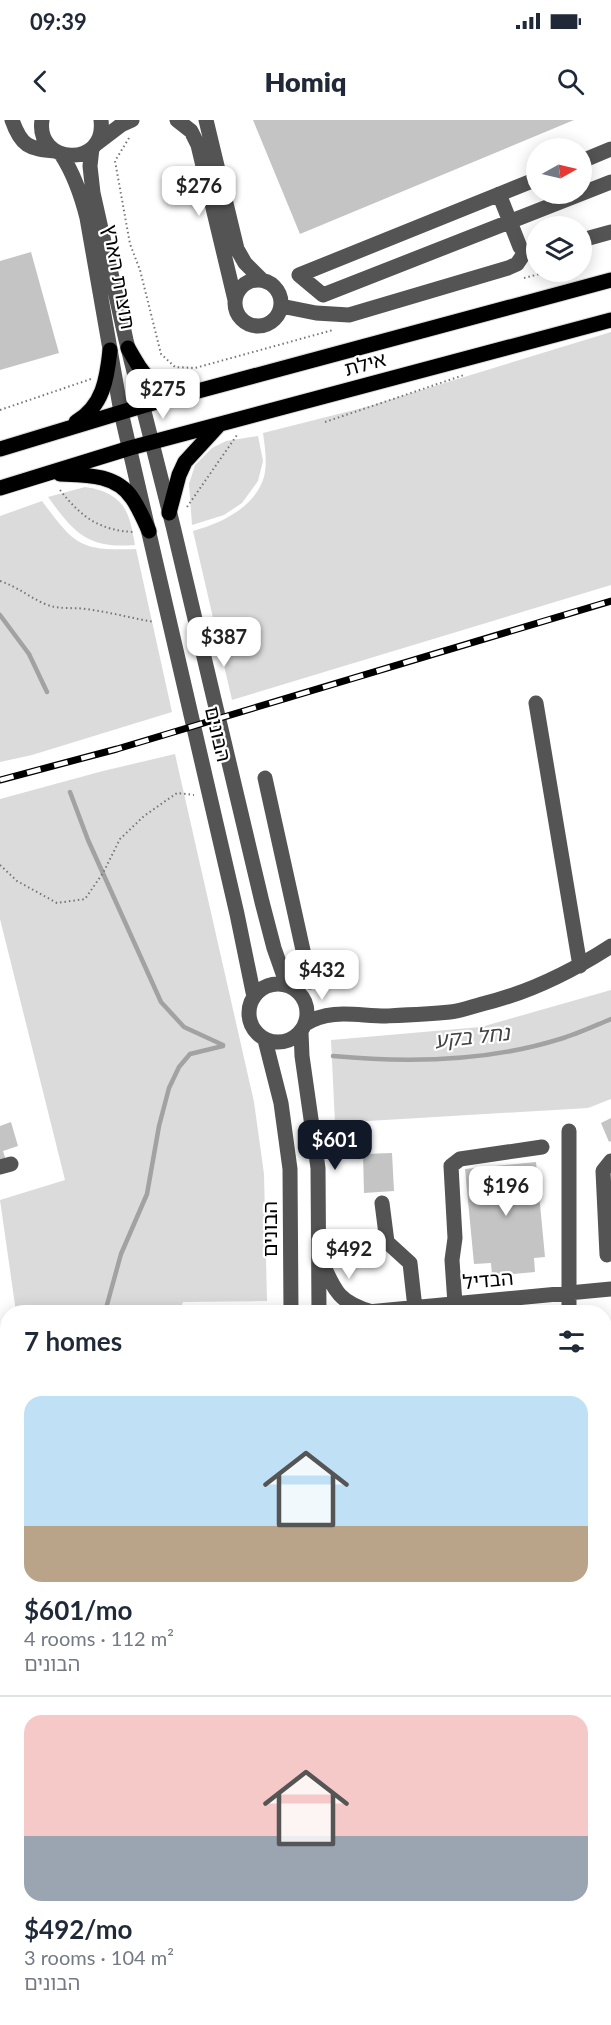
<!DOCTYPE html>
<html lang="en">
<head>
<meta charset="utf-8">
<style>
  body { margin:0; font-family:Lato,"Noto Sans Hebrew",sans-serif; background:#f6f6f7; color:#1f2937; height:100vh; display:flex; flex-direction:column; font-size:22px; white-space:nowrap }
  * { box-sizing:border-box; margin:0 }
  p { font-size:20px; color:#747a83 }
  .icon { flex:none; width:33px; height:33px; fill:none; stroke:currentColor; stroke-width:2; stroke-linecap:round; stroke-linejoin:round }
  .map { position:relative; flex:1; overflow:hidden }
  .side { position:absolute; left:0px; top:1185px; width:612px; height:720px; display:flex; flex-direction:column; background:#fff; border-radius:24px 24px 0 0; box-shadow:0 3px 15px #0003 }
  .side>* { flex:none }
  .needle { width:39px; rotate:82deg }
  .buttons { position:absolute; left:526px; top:18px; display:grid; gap:12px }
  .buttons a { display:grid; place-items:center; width:66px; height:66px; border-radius:50%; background:#fff; box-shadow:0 3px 15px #0003; font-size:30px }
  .price { position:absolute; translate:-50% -51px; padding:0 14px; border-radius:12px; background:#fff; color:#222; font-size:20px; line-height:39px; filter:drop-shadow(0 2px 3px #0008) }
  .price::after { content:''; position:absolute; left:50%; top:36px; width:18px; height:14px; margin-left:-9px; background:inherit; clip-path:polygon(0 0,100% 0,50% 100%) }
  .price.active { background:#111827; color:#fff }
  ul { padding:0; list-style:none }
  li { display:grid; align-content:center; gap:12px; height:318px; padding:0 24px }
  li+li { border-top:2px solid #e0e1e3 }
  li span { display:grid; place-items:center; height:186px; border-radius:18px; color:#555 }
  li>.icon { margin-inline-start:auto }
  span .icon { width:108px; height:108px; fill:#fffc; stroke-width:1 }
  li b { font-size:26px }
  h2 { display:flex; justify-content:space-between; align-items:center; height:72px; padding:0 24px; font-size:26px }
  .status { display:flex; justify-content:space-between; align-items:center; height:42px; padding:0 30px; background:#fff; direction:ltr }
  .status svg { height:16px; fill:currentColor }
  header { display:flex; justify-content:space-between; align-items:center; height:78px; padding:0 24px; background:#fff; font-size:27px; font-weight:800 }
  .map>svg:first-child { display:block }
  .green { fill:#dbdbdb }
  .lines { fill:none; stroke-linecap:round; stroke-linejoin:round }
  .stream { stroke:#a2a2a2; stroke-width:4.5 }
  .building { fill:#c4c4c4 }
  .major-casing { stroke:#dbdbdb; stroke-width:17 }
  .path { stroke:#767676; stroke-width:2; stroke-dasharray:1.5 3; stroke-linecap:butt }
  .minor { stroke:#545454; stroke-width:15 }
  .major { stroke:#000; stroke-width:15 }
  .rail-casing { stroke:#000; stroke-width:7 }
  .rail { stroke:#fff; stroke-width:4.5; stroke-dasharray:14; stroke-linecap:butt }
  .labels { text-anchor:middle; stroke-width:4.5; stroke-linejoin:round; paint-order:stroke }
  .street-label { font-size:20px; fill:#000; stroke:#fff }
  .water-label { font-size:21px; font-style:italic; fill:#434343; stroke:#fff }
</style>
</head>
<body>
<div class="status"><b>09:39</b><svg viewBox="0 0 49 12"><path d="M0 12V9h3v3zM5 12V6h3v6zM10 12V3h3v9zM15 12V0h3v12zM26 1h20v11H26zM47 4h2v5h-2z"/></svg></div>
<header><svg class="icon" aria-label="back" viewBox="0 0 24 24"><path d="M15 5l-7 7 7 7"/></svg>Homiq<svg class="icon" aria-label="search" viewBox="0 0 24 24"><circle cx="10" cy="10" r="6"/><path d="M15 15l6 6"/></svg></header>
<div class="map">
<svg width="611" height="1905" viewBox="0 0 611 1905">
  <rect width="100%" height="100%" fill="#fff"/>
  <!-- green -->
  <path class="green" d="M611 212V465L232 580 193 411C221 403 252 389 263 360 268 346 265 328 263 313L366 287Z
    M258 316 263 341 258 361 242 383 224 395 192 405 189 364 195 345 212 328 226 321Z
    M85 367C101 369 119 376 126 391 131 401 133 414 135 425 88 429 74 413 48 377Z
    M42 381C75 425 79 431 136 429L172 592 32 635 0 642V396Z
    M175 634 254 982 264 1054 267 1181 183 1182 179 1192H16L0 1080 65 1060 0 799V679L103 651Z
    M611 870V979L588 988 335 1003 331 920 481 907Z
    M7 1379 8 1870 0 1872V1391Z"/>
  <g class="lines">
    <!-- stream -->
    <path class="stream" d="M0 495 29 534 47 572
      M70 672 88 720 161 882 184 907 223 925
      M333 936C408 943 487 942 560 919 577 914 594 906 611 899
      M105 1192 121 1134 147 1074 159 1006 169 968 179 947 190 934 223 926
      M0 1456 8 1445
      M0 1814 8 1838"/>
  </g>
  <!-- building -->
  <path class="building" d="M253 0H574L300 114Z
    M31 132 59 233 0 250V141Z
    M611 998V1021L609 1022 601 1003Z
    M11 1002 18 1026 3 1031 6 1040 0 1041V1006Z
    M392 1033 394 1071 364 1073 363 1034Z
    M536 1042 545 1137 534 1138 535 1152 492 1156 491 1143 474 1144 465 1049Z
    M604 1211H611V1269H604Z
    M604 1339H611V1411H604Z
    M604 1493H611V1522L604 1523Z
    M604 1643H611V1797H604Z
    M166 1898H197L198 1905H133Z
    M399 1898H535L536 1905H399Z
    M543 1898H578V1905H543Z"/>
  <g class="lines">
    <defs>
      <path id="major" d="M128 228C144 256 151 269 185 270
        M76 302C103 286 107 259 110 230
        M0 329 142 286 611 160
        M60 354C85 355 116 354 132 378 139 388 144 400 149 411
        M0 368 130 328 611 200
        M169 393 179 355 185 342 218 306"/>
    </defs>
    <!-- major casing -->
    <use href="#major" class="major-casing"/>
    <!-- path -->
    <path class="path" d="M129 18 115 41 130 124 140 150 161 234 175 247 195 248 333 210
      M524 158 547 152
      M0 290 91 259
      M325 302 464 255
      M60 370C81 397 100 411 135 412
      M187 387 237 315
      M0 461C18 467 29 477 45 484 59 490 72 487 86 489 109 492 131 498 154 502
      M0 745 17 761 57 783 85 779 103 753 120 719 144 696 177 673 194 675"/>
    <!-- minor -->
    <path class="minor" d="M12 0C21 26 29 29 55 31
      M42 0C35 45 107 49 101 0
      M177 0 191 11 198 25 235 180
      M206 0 237 129 245 143 262 160
      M96 24 121 5 132 0
      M92 28 90 46 93 73 126 220 173 406 262 782 274 828 287 865
      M61 34C74 54 81 74 87 98L121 292 237 794 254 877
      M582 41 611 29
      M537 59 299 155 323 175 611 62
      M499 74 520 127 525 132 537 134
      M582 120 611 112
      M235 183a23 23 0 1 1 46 0a23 23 0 1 1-46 0Z
      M281 186 316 193 349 195 508 148 517 144 525 132
      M536 583 580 846
      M265 658 310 862
      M249 893a29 29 0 1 1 58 0a29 29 0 1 1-58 0Z
      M305 904C331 888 357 896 386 896 407 895 429 894 450 892 461 891 471 887 482 884 528 873 571 852 611 826
      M301 912 302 936 318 1048 319 1192
      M265 920 281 983 290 1049 291 1192
      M0 1047 11 1044
      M382 1083 387 1122 410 1143 415 1188
      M607 1135 603 1051 611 1041
      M322 1142C335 1172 339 1182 372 1192
      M455 1184 452 1140 455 1118 451 1046 460 1039 542 1027
      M368 1192 611 1169
      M569 1192V1011
      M604 1318H611
      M604 1418H611
      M604 1557H611
      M604 1841H611
      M604 1868H611
      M249 1898 256 1904
      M0 1903 32 1898
      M103 1905 145 1898
      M339 1905 346 1898
      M357 1905 364 1898"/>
    <!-- major -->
    <use href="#major" class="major"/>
    <defs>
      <path id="rail" d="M0 660 117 629 611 481"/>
    </defs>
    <!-- rail casing -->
    <use href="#rail" class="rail-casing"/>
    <!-- rail -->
    <use href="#rail" class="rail"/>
  </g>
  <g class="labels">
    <!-- street labels -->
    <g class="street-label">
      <text transform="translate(119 157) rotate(80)" y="7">תוצרת הארץ</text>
      <text transform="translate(365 244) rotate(-15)" y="7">אילת</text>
      <text transform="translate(218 614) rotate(77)" y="7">הבונים</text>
      <text transform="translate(270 1109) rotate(-90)" y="7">הבונים</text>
      <text transform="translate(488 1160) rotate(-5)" y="7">הבדיל</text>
    </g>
    <!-- water labels -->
    <g class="water-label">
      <text transform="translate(472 917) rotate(-6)" y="7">נחל בקע</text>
    </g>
  </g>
</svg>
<div class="buttons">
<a><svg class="needle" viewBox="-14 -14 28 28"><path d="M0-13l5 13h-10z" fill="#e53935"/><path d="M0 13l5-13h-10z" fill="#747a83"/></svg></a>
<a><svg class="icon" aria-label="layers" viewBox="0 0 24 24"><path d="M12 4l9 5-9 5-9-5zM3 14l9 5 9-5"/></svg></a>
</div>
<b class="price" style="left:199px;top:97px">$276</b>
<b class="price" style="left:163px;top:300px">$275</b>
<b class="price" style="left:224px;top:548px">$387</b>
<b class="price" style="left:322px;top:881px">$432</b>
<b class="price active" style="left:335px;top:1051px">$601</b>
<b class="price" style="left:506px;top:1097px">$196</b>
<b class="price" style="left:349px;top:1160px">$492</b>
<section class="side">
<h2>7 homes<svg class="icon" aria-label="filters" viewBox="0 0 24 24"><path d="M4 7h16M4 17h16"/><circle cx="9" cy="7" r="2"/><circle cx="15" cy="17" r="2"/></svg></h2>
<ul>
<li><span style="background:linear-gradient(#bfe0f5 70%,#b9a48a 0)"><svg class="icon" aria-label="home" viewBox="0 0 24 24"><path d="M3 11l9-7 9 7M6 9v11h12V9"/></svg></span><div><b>$601/mo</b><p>4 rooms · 112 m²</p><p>הבונים</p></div></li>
<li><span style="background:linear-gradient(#f6c9c9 65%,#9aa5b1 0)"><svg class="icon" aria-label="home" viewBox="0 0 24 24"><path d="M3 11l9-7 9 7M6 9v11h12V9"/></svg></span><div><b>$492/mo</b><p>3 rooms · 104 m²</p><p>הבונים</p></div></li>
</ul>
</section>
</div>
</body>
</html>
